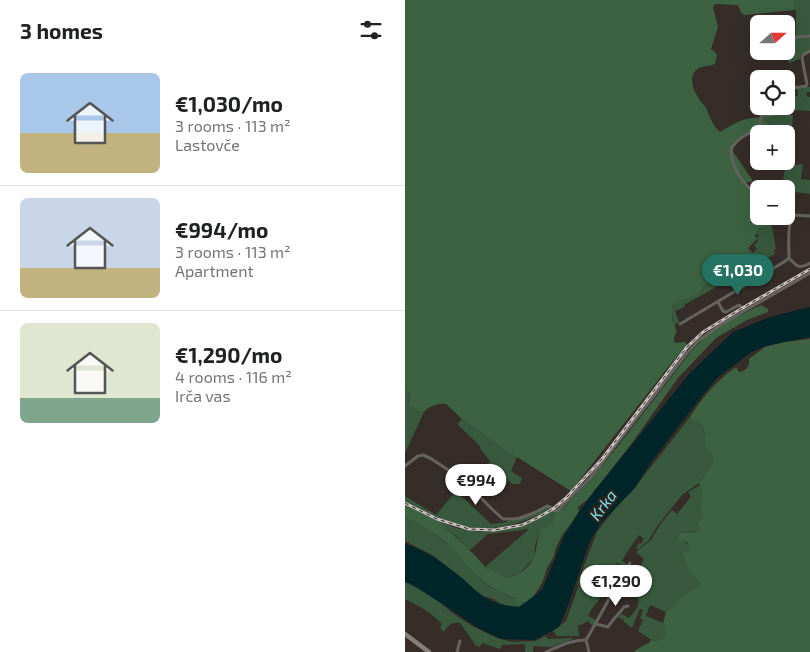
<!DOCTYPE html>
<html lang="en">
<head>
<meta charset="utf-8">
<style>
  body { margin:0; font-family:"Exo 2",sans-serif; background:#f6f6f6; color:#202124; height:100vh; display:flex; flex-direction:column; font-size:19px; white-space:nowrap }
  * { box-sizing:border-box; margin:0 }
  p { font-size:16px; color:#757577 }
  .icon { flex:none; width:28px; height:28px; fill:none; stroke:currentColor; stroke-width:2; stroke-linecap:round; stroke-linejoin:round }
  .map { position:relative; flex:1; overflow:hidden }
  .side { display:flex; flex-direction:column; background:#fff; width:405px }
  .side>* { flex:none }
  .needle { width:32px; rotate:69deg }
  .tools { position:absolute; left:345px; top:15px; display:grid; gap:10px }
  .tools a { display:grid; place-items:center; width:45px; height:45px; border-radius:8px; background:#fff; box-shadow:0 5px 20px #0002; font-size:25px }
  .price { position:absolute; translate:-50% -42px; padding:0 11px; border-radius:18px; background:#fff; color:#222; font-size:16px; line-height:32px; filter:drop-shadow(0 1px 2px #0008) }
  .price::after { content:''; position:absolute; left:50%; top:30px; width:15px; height:11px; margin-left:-8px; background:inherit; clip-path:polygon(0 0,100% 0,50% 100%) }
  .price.current { background:#237262; color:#fff }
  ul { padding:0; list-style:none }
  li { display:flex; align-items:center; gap:15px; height:125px; padding:0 20px }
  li+li { border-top:1px solid #e0e0e0 }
  li span { display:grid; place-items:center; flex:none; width:140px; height:100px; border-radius:8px; color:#555 }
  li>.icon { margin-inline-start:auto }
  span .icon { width:60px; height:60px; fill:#fffc; stroke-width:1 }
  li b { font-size:21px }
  h2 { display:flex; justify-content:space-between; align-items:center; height:60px; padding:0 20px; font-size:21px }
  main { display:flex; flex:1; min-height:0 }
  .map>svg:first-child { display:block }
  .green { fill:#38593d }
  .forest { fill:#3c6242 }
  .water { fill:#002528 }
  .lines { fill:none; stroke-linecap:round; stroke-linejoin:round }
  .street { stroke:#65635f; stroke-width:3 }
  .secondary { stroke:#84807a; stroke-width:4.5 }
  .rail-casing { stroke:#c8c1bf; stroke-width:3 }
  .rail { stroke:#2b231f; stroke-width:1; stroke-dasharray:4; stroke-linecap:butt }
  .labels { text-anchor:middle; stroke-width:4.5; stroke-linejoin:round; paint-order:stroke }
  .water-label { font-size:16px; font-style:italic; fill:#7ae3eb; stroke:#2b231f }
</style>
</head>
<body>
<main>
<section class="side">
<h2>3 homes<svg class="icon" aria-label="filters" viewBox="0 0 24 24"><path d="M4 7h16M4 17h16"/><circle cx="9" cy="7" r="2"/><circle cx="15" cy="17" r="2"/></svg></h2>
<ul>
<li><span style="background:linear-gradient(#a9c7e8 60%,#c2b280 0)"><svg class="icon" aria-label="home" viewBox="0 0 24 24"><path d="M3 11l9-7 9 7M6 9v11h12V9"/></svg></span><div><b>€1,030/mo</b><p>3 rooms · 113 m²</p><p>Lastovče</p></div></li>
<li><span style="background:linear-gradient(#c9d6e8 70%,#c2b280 0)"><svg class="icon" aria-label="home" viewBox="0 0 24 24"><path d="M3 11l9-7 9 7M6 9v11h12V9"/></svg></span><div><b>€994/mo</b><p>3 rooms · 113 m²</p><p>Apartment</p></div></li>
<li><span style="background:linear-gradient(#dfe7d0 75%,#7fa58c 0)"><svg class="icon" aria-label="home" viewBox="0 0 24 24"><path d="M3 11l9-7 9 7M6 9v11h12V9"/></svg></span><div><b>€1,290/mo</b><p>4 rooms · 116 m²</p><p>Irča vas</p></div></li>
</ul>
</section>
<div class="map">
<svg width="405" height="652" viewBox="0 0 405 652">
  <rect width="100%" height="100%" fill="#362c28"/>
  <!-- green -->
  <path class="green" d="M389 0H405V35L391 36V10H389Z
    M405 37V50L396 55 395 59 384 63 381 53 375 55 374 51H381V39Z
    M392 87H405V92L401 93 402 97H405V111L393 110 387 111V105H381V98L393 96Z
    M375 113 376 115H388L387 130 367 128 365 123 356 118 365 114Z
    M398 164 396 179 405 180V194L382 191 381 205V189H377L380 167Z
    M362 216H373L372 217 373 220 366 222 371 249 369 250 370 254 279 305 280 307 270 311 274 322 270 325C267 318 265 310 268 304L295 293 300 285 311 281 324 270C328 261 339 259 348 256L343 251V248L348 253 352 249 349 245 353 241 352 238 354 236 353 234 350 235 361 223Z
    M0 391 5 393 7 396 3 402 14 411 19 412 0 453Z
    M285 417 287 421H291C303 431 297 433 302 445 304 451 307 454 309 460L294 483 277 495 253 525 244 540 233 549 231 548 234 543 236 544 239 539 234 535 222 552 217 561 222 564 220 568 212 563 201 582 205 584 209 577 214 579 206 593 199 589 195 596 196 597 186 610 183 616 189 619 191 622 188 626 183 621 173 626 174 636H152L148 631 161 621 174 585 172 584 192 532 209 510 231 486Z
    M57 419 110 457H112L106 471 117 478 115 484H107L99 475 94 479 88 475 73 493 66 487 85 461 75 448V446L52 424Z
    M295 485C298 496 296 495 296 506 296 510 297 514 298 518L292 522 294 531 273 533 284 546 283 550 278 552 295 582 294 586 282 592 261 612 245 605 241 616 258 623 261 629 260 636 253 640 248 641 233 631 238 620 235 618 238 610 235 609 227 628 219 622V620L213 617 216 614 224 618C232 608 236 606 232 593L225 588 226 587 239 596 247 585 231 576 239 559 231 552 234 549 246 540 256 523 267 510 272 514 285 498 286 497 283 492Z
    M51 491 86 524 102 522V521L109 520 142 507 146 509C107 529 73 536 31 517 21 512 11 506 0 501V496L31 515Z
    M147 510 151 512 147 522 139 529 136 528 130 546 129 558 115 573 105 577H97L80 567 123 530 122 528 118 530 83 534 65 550 52 537 37 526 35 521C42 524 49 528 57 529 88 536 121 527 147 510Z
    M0 515 1 517 26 532 48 548 77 581 85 587 103 596 111 598V604L117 602 119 604 115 607H106L96 604 89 599 78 596 66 587 55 577 29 556 0 541Z
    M0 582 23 593 50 615 69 627 92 638 107 642 130 641 141 636 143 639 168 638V639L146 647 128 646V652H120V644L97 645 95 649 77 643 75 647 71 646 55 623C47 622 43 625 39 632L35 628 37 624C27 613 14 606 0 599Z"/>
  <!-- forest -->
  <path class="forest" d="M0 0H389V10L339 15 336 13 333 5 310 4 308 7 313 27 306 49 312 54 310 64C305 66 299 66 294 68 282 75 288 90 294 99 296 103 300 105 301 108 305 117 308 126 315 132 328 124 357 106 367 128 357 128 346 130 338 136 333 139 330 145 327 150L348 181 341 183 331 174 354 198V216H362C363 225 354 228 350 235L352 239 343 248V251L348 256V258L333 265 329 264 325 267 318 268 311 281 300 285 295 293 267 305V318L272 332 270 334 269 340 270 343 280 342 282 345 268 361 166 491 112 457H110L57 419 41 404C33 403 24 406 19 412L14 411 3 404 6 396 5 393 0 391Z
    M356 305 363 309V312L342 320 311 338 273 378 227 443 183 499 173 507 174 511 165 525 157 535 150 550 149 556 142 568 138 581 134 588 127 598 119 604 117 602 114 604H111V598C89 592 74 580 60 563 56 558 52 552 47 548 34 535 17 527 1 517L0 515V504L35 521C38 529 46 532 52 538 63 547 72 558 81 568 88 569 93 575 99 577 110 579 123 569 128 559 132 551 132 538 136 528H137L139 529 147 522 151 512 158 508 186 479 213 446 288 349 303 334 323 321Z
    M405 339V652H228L241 644 244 643 246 640C251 642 255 639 260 636L261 629 258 623 261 612 266 607 282 592 294 586 295 582 286 573 280 561 278 552 283 550 284 546 282 542 274 541 273 533C280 532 287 533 294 531L292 522 298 518C297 514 295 509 296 505 296 495 298 493 294 483L309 460C307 454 303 451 301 445 297 433 304 431 291 421H287L285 417C297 398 312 380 331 367L334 372C341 371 345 367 344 359L360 347 379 342Z"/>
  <!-- water -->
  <path class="water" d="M405 307V337L360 346 345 353 312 378 286 410 245 464 230 488 195 524 184 543 164 603 154 627 130 640 96 639 73 628 39 605 6 584 0 582V544C22 550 39 564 57 578 65 585 71 592 81 598 91 604 103 606 114 607L137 590 159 536 174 512 190 490 285 373 328 332 365 317Z"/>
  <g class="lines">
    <!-- street -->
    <path class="street" d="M381 38 405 36
      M381 89 401 86 402 84 397 58 398 55 405 51
      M354 197C347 191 340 185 335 177 331 172 324 153 327 148 331 139 347 131 355 128L356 116 370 114
      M381 212 388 215 405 216
      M388 215C382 227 384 245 384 258 392 267 394 269 405 263
      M313 302 318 311 321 312 334 305 340 310
      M275 324 379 262 384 258
      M0 466 13 456 18 455 25 458 57 479 88 510 98 519H108L115 518 131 512 142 506 145 507 150 511 153 510 185 478 282 353 293 341 315 325 405 273
      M191 624 203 627C208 619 214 614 219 607L223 606
      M52 652 55 641
      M141 652C153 647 168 639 181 640
      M184 652 181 640C196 615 209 588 225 563"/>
    <!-- secondary -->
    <path class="secondary" d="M0 634 24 652"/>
    <defs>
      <path id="rail" d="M0 503 32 519 64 529 89 530 117 525 132 518 148 509 161 498 197 459 282 347 298 332 334 310 405 269"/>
    </defs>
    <!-- rail casing -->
    <use href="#rail" class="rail-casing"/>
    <!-- rail -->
    <use href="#rail" class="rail"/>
  </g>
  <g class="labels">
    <!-- water labels -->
    <g class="water-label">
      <text transform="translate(198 505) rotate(-53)" y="6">Krka</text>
    </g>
  </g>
</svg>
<div class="tools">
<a><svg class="needle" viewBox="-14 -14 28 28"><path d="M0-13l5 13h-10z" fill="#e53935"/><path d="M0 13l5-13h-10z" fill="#757577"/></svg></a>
<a><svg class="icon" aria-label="locate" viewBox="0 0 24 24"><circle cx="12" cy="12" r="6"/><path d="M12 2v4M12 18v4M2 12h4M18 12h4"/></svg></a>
<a>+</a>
<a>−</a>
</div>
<b class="price current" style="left:333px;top:296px">€1,030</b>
<b class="price" style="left:71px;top:506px">€994</b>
<b class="price" style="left:211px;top:607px">€1,290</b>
</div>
</main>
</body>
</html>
